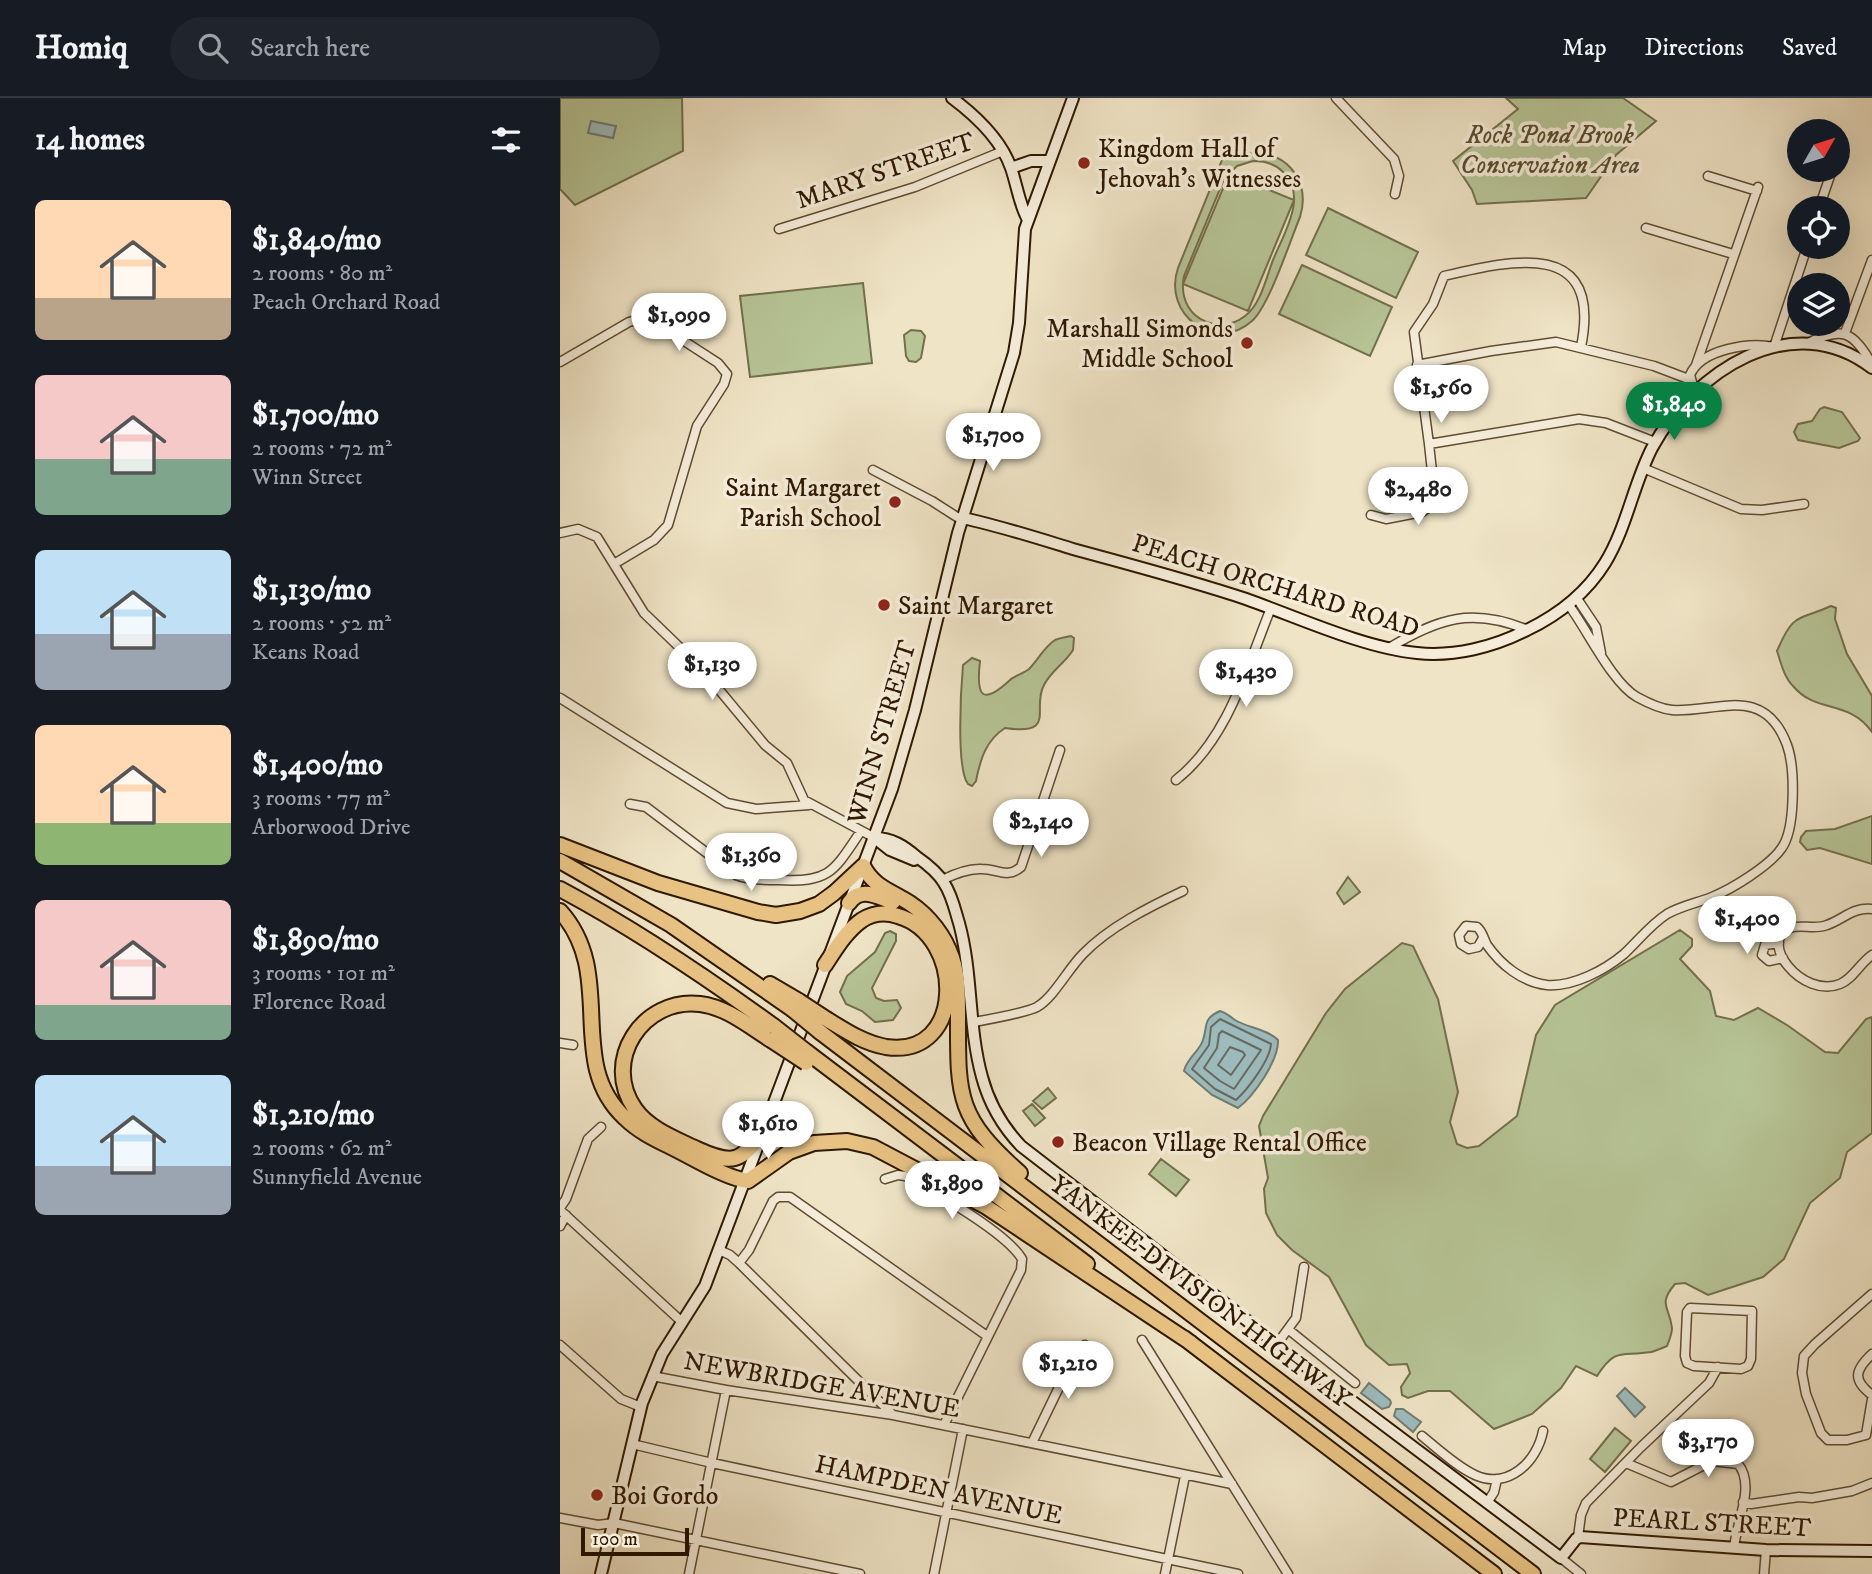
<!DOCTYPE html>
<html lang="en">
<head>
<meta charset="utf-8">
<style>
  body { margin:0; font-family:"IM FELL DW Pica",serif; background:#20242c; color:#f1f3f6; height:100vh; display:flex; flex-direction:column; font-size:26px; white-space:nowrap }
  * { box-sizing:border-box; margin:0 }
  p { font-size:23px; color:#9ea1a6 }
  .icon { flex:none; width:38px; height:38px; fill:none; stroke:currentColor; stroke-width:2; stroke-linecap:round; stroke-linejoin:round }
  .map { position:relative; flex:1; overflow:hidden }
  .panel { display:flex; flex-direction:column; background:#171b24; width:560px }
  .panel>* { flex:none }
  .needle { width:46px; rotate:51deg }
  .fabs { position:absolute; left:1227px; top:21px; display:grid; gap:14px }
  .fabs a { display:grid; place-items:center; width:63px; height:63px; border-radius:50%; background:#171b24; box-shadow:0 7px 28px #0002; font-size:35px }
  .scale { position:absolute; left:21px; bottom:18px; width:108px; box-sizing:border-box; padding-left:7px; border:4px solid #2f1900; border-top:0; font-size:19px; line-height:24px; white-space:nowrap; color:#2f1900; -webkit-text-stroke:5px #f5edda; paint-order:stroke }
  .price { position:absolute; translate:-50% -60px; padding:0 16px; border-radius:24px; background:#fff; color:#222; font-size:23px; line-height:46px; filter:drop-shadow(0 2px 4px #0008) }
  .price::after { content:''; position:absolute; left:50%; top:42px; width:21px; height:16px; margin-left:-10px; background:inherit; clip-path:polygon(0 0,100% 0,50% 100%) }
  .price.selected { background:#0b8043; color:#fff }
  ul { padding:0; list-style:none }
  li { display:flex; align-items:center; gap:21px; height:175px; padding:0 35px }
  li span { display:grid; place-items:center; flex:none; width:196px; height:140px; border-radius:10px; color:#555 }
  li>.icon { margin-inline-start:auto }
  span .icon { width:84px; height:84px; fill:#fffc; stroke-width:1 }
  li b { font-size:30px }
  h2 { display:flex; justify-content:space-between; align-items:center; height:84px; padding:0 35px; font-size:30px }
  header { display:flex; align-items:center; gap:42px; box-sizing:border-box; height:98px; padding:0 35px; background:#171b24; border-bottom:2px solid #363941 }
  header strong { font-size:33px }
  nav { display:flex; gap:38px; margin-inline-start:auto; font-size:24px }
  .search { width:490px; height:63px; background:#20242c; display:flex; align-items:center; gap:18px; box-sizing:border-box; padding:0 24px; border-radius:38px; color:#9ea1a6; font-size:26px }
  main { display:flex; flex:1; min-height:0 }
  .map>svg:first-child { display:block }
  .green { fill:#b7c597; stroke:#736f4c; stroke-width:2; fill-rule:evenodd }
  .water { fill:#9dbcbe; stroke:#717b72; stroke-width:2 }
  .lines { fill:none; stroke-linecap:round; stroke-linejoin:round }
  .shore { stroke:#666a5f; stroke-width:2 }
  .street-casing { stroke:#5f4c32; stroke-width:11 }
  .secondary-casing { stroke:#2f1900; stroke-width:14 }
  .highway-casing { stroke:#2f1900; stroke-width:18 }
  .street { stroke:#f5edda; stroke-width:8 }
  .secondary { stroke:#f5edda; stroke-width:10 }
  .highway { stroke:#e8c283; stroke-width:14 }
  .highway-bridge-casing { stroke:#2f1900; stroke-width:18; stroke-linecap:butt }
  .highway-bridge { stroke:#e8c283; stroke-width:14 }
  .poi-dot { fill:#8f2418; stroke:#f5edda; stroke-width:2.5 }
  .labels { text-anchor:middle; stroke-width:7; stroke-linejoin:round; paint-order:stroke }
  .park-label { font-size:26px; font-style:italic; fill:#584d2d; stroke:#f5edda }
  .poi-label { font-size:26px; fill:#2f1900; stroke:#f5edda; text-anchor:start }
  .street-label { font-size:26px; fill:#2f1900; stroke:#f5edda }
</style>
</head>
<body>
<header>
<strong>Homiq</strong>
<div class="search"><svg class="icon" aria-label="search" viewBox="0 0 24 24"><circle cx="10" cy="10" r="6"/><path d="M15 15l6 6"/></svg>Search here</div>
<nav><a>Map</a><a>Directions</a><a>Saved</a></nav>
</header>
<main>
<section class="panel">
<h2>14 homes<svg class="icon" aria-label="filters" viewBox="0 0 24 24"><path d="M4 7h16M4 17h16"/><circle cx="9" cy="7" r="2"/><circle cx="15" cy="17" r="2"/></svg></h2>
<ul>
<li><span style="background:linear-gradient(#ffd9b3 70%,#b9a48a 0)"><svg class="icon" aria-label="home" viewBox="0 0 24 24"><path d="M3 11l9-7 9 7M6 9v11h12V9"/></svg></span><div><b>$1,840/mo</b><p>2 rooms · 80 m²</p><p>Peach Orchard Road</p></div></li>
<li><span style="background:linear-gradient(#f6c9c9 60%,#7fa58c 0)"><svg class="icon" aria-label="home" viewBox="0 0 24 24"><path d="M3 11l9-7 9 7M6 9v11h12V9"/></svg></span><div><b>$1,700/mo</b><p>2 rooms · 72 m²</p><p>Winn Street</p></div></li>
<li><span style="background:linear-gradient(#bfe0f5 60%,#9aa5b1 0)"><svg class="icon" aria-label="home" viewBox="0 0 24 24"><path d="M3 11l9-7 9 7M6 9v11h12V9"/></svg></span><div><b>$1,130/mo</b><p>2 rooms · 52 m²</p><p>Keans Road</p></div></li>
<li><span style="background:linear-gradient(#ffd9b3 70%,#8fb573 0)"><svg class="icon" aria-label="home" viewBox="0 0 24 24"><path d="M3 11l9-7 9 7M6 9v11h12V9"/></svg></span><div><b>$1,400/mo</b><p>3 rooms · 77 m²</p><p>Arborwood Drive</p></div></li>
<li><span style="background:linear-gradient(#f6c9c9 75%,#7fa58c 0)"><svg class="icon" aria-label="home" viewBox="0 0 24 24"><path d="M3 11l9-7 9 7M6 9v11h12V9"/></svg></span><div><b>$1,890/mo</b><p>3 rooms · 101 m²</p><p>Florence Road</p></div></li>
<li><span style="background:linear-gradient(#bfe0f5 65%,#9aa5b1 0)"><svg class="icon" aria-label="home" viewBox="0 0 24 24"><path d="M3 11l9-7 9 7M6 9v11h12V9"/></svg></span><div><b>$1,210/mo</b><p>2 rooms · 62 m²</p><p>Sunnyfield Avenue</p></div></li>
</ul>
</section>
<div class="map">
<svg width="1312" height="1476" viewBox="0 0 1312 1476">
  <rect width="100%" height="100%" fill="#efe4c6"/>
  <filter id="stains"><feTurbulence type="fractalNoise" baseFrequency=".00286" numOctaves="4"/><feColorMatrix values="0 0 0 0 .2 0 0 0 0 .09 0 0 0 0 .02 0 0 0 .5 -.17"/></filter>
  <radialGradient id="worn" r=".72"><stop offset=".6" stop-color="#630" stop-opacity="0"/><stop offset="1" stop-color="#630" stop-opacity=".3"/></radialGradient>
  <!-- green -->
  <path class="green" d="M0 0H122L123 53 15 107 0 91Z
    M946 0H1063L1096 23 1056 57 1026 100 917 106 912 92 893 63 958 11Z
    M666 52 673 55 672 61C713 41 754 75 740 119 730 143 709 208 692 223 655 256 602 216 618 170ZM693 63C704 63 714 65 722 73 749 97 724 135 713 162 706 180 701 206 685 218 670 230 649 229 635 217 624 207 621 192 624 178L664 81 677 68Z
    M669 76 734 102 688 213 623 186Z
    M768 110 858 154 836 200 746 157Z
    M742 167 832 209 810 258 719 216Z
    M303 185 312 265 190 279 180 198Z
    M351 232 361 233 365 238 361 260 356 264 349 263 346 258 344 237Z
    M1264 309 1282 314 1300 340 1298 343 1279 350 1238 342 1234 334 1238 326 1252 323 1260 311Z
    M1271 508 1276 510 1275 521 1287 556 1312 598V634C1289 601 1256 616 1233 588 1224 579 1221 565 1217 553 1234 513 1238 523 1271 508Z
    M511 538 514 540 513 552C505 565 491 573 484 587 471 610 498 638 445 630 426 642 420 662 416 683L412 688 408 686C396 671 401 589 403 567L412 560 420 563C416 597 421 609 450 582 455 577 463 576 469 571 478 562 484 549 495 542 500 540 505 539 511 538Z
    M1312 718V766L1260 750 1247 752 1240 744 1241 739 1246 733 1275 731Z
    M788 779 800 794 784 806 777 795Z
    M1120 832 1132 841V848L1120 861 1150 893 1156 918 1174 922 1198 910 1227 927 1265 954 1278 955 1306 921 1312 919V1035L1287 1054 1280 1080 1250 1105 1224 1161 1203 1179 1148 1197 1125 1185 1115 1186C1097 1207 1110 1209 1112 1230 1112 1236 1109 1243 1107 1248 1102 1250 1096 1253 1091 1254 1062 1259 1056 1248 1037 1278L1016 1268 1001 1290 972 1316 934 1331 890 1293H868L848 1300 842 1297 841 1289 850 1275 847 1266 829 1267 806 1247 769 1179 732 1152 717 1137 706 1115 704 1091 708 1080 699 1028 703 1018 766 915 785 891 842 845 853 848 878 901 898 994 890 1024 897 1046 907 1050 919 1048 957 1018 976 937 995 907Z
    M330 833 336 836V843L312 890 316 900 324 903 337 902 341 910 333 922 315 924 302 913 286 906 280 894 287 878 315 854 325 835Z
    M488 990 496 1000 482 1011 473 1003Z
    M472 1006 485 1020 475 1028 463 1013Z
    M601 1061 629 1082 616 1098 589 1076Z
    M1055 1330 1071 1343 1045 1374 1030 1361Z"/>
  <!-- water -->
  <path class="water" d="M31 23 56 28 53 40 28 35Z
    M660 913C667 915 669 918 675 922 688 930 707 931 718 942 719 962 694 998 678 1010L652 997 624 973C627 960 639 954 643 942 648 928 642 921 660 913Z
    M809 1285 830 1302 831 1305 829 1309 822 1311 801 1295Z
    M1065 1290 1085 1309 1075 1319 1057 1298Z
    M836 1311H843L861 1324 853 1334 834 1318Z"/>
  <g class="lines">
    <!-- shore -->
    <path class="shore" d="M660 921 711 946C710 962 688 991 676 1002L655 991 632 971 649 947 651 929Z
      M662 933 701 952 674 991 660 983 644 970 657 950 659 936Z
      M670 949 683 954 685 957 671 977 658 967Z"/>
    <defs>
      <path id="street" d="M776 0 834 61 839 78 835 96
        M1148 78 1197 93
        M1259 110 1272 72
        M1086 130 1173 156
        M219 131 355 89 443 53
        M1285 235 1312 162
        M1248 245C1283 228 1292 233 1312 266
        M0 264 69 224 87 219 158 265 167 276 164 286 137 328 108 427 94 442 54 466
        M857 267 931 253 996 244 1094 268 1131 282
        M1136 267 1198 89
        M1132 284 1130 277C1141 251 1189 244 1214 249L1247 149
        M869 346 1019 321 1046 325 1095 344
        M1083 370 1181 411 1202 412 1244 406
        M313 372 372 403 397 419 403 420
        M811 417 826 421 862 414 871 408 873 403 874 392 869 346 854 234 873 206 884 178C952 162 1043 140 1021 249
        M0 435 18 431 37 439 84 515 141 570 205 647 227 665 244 702 315 740
        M1016 499 1036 529 1041 555
        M829 550C879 520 912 509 968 532
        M0 600 167 705 196 711 249 707
        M616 682C668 641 687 569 711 510
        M70 706 86 709 176 777C189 782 205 782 219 782 270 785 274 773 301 733
        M382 782C394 776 408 770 422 771 438 771 447 781 461 769L500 652
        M1312 811C1293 809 1284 821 1267 827 1255 832 1241 826 1230 830 1197 843 1242 901 1280 886 1293 881 1300 865 1312 857
        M923 840 918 849 909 851 901 846 899 837 906 828 917 829C923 834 923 840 927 847 941 867 962 884 987 887 1013 889 1045 872 1064 856 1079 842 1090 827 1107 816 1121 808 1137 805 1152 799 1172 791 1209 768 1221 751 1236 732 1235 669 1227 647 1204 585 1156 615 1112 612 1100 611 1088 605 1077 599 1052 585 1027 531 1008 506
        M1219 845 1205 847 1202 857 1209 863 1223 860
        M414 924C425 922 468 914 477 909 494 899 508 871 523 856 549 829 589 809 623 793
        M0 945 13 947
        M325 1081 338 1077 345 1078C373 1093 447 1135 462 1161L461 1172 384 1327
        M0 1110 6 1101 28 1041 41 1029
        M0 1112 122 1224
        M0 1128 6 1117
        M159 1152 170 1157 179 1165 332 1316
        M179 1165 189 1152 213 1103 218 1099H230L427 1238
        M1312 1196 1255 1246 1244 1258 1242 1275 1246 1296 1261 1335 1268 1342H1287L1306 1337 1312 1301
        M1130 1210 1192 1213 1191 1261 1188 1268 1181 1271 1134 1268 1127 1265 1125 1258 1127 1214Z
        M729 1232 795 1285
        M582 1242 728 1476
        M717 1246 736 1220 744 1169
        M0 1247 61 1301 81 1309
        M1312 1256C1295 1272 1292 1282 1312 1297
        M92 1278 166 1292 333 1317 672 1386
        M862 1338C878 1351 896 1368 915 1377 948 1392 977 1364 983 1333
        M472 1345 503 1281 525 1247
        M72 1346 152 1365 678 1476
        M1066 1365 1111 1384 1152 1363 1178 1366C1196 1387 1176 1425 1174 1450
        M1183 1404 1191 1406 1239 1399 1252 1400 1292 1393 1312 1385
        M927 1405 934 1394 937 1381
        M0 1420 38 1427 54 1425 300 1476
        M1018 1439 1021 1417 1026 1405 1081 1349 1149 1285 1158 1269
        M1001 1460 1021 1476
        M129 1476 166 1292
        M374 1476 403 1331
        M605 1476 625 1378
        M1204 1476 1206 1452"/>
      <path id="secondary" d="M392 0C416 18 441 41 451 70 457 87 459 106 468 122
        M451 70 471 63H489
        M403 420C440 428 477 440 513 451 571 467 629 482 686 501 737 519 804 550 857 555 894 559 934 549 967 532 998 517 1027 494 1045 465 1067 429 1073 387 1092 350 1133 274 1232 208 1312 270
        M315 740C332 740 344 748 357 759 367 766 378 775 384 785 392 797 395 812 399 825 413 876 408 929 422 979 429 1005 442 1028 461 1048L764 1282 1001 1460 1016 1441 1020 1439 1206 1452 1312 1453
        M315 740 330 752 354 762
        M41 1476 82 1305 102 1256 145 1188 332 691 355 612 398 435 454 255 459 225 465 131 513 0"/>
      <path id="highway" d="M0 747 98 785 198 814 216 817 240 813 259 806 274 795 303 768C313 787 326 791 343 801 363 812 380 831 389 852 398 872 398 893 398 915 398 997 395 1018 460 1075
        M0 763 111 827 232 911
        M0 791C75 831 146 879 215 929
        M289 805C301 788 317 799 333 804
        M0 813C58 877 4 964 65 1020 79 1034 97 1042 115 1051 135 1061 166 1080 188 1083L229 1054 254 1045 287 1043 313 1049 425 1108 631 1245
        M265 867C275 852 286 833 302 822 313 815 326 814 338 818 405 837 406 961 326 949 304 945 286 933 268 922
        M210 886 239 903
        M260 934 973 1476
        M247 954 527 1166
        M203 1033C181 1065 172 1067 137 1051 116 1041 89 1031 75 1011 41 963 83 899 140 906 166 909 189 928 211 942
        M624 1240 934 1476"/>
    </defs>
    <!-- street casing -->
    <use href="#street" class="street-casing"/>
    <!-- secondary casing -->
    <use href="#secondary" class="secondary-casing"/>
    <!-- highway casing -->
    <use href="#highway" class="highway-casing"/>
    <!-- street -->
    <use href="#street" class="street"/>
    <!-- secondary -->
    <use href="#secondary" class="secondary"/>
    <!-- highway -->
    <use href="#highway" class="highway"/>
    <defs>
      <path id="highway-bridge" d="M239 903 268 922
        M232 911 260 934
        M215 929 247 954
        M211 942 246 965"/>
    </defs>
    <!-- highway-bridge casing -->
    <use href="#highway-bridge" class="highway-bridge-casing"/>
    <!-- highway-bridge -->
    <use href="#highway-bridge" class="highway-bridge"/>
  </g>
  <!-- markers -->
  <g class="poi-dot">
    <circle cx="524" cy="65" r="7"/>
    <circle cx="687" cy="245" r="7"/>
    <circle cx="335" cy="404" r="7"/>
    <circle cx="324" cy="507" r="7"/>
    <circle cx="498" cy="1044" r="7"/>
    <circle cx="37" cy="1397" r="7"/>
  </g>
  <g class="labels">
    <!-- park labels -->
    <g class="park-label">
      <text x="990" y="45">Rock Pond Brook<tspan x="990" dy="30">Conservation Area</tspan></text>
    </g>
    <!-- poi labels -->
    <g class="poi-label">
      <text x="538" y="59">Kingdom Hall of<tspan x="538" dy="30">Jehovah's Witnesses</tspan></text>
      <text x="673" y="239" text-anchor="end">Marshall Simonds<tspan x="673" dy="30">Middle School</tspan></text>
      <text x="321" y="398" text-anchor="end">Saint Margaret<tspan x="321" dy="30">Parish School</tspan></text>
      <text x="338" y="516">Saint Margaret</text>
      <text x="512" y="1053">Beacon Village Rental Office</text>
      <text x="51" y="1406">Boi Gordo</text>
    </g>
    <!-- street labels -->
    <g class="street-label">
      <text transform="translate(325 72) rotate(-19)" y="9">MARY STREET</text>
      <text transform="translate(716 487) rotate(17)" y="9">PEACH ORCHARD ROAD</text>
      <text transform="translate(321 634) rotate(-74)" y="9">WINN STREET</text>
      <text transform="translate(641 1193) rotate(37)" y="9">YANKEE DIVISION HIGHWAY</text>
      <text transform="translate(262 1286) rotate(10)" y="9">NEWBRIDGE AVENUE</text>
      <text transform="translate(379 1391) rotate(12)" y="9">HAMPDEN AVENUE</text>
      <text transform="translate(1152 1424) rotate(3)" y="9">PEARL STREET</text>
    </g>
  </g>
  <rect width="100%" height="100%" filter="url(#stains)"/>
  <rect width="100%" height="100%" fill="url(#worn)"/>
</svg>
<div class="fabs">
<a><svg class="needle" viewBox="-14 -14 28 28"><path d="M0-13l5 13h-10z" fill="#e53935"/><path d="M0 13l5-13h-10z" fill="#9ea1a6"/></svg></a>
<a><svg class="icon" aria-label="locate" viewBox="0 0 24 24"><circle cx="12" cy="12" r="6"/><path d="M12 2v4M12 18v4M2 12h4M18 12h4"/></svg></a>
<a><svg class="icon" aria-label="layers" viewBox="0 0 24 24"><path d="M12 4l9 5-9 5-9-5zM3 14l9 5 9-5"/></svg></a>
</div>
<div class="scale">100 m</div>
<b class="price" style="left:119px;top:255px">$1,090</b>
<b class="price" style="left:881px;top:327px">$1,560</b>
<b class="price selected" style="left:1114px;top:344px">$1,840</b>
<b class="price" style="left:433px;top:375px">$1,700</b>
<b class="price" style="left:858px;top:429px">$2,480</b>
<b class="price" style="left:152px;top:604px">$1,130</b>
<b class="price" style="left:686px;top:611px">$1,430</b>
<b class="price" style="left:481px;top:761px">$2,140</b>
<b class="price" style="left:191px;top:795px">$1,360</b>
<b class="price" style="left:1187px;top:858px">$1,400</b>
<b class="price" style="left:208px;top:1063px">$1,610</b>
<b class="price" style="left:392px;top:1123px">$1,890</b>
<b class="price" style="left:508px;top:1303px">$1,210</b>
<b class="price" style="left:1148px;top:1381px">$3,170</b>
</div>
</main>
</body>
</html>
